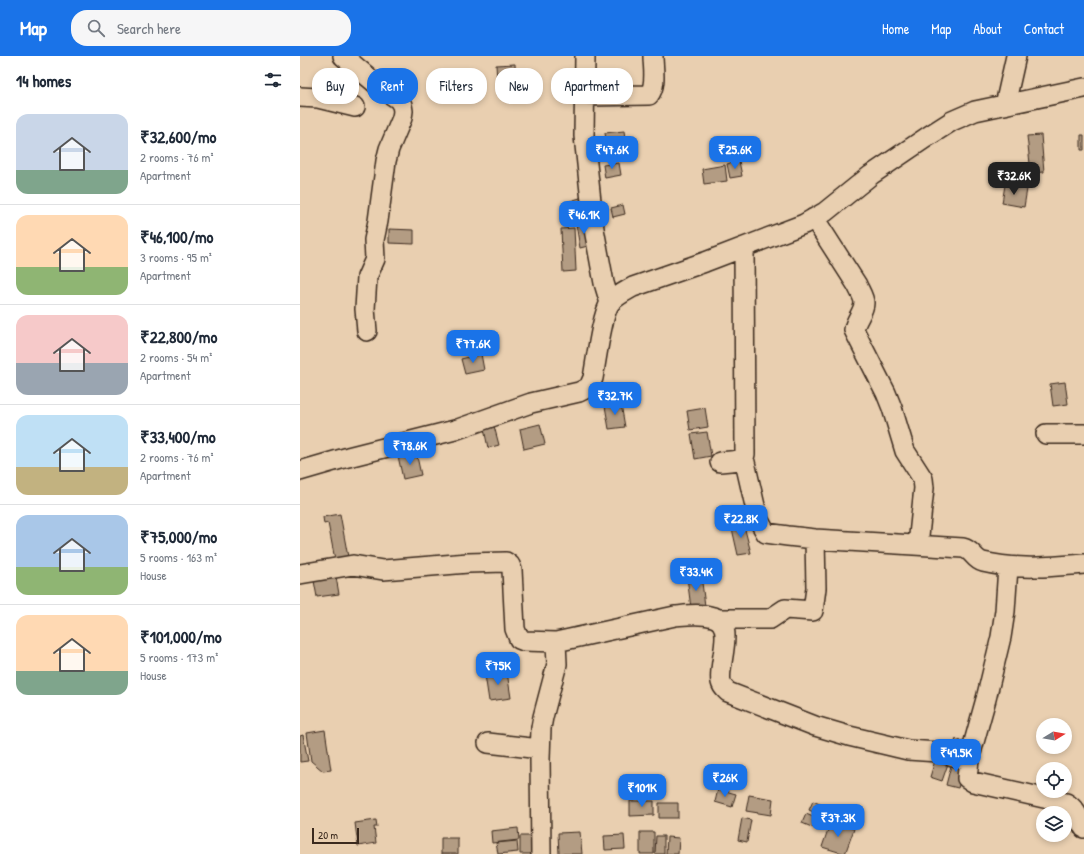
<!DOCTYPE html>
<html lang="en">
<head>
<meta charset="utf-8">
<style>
  body { margin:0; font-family:"Patrick Hand",sans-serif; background:#f6f6f7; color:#1f2937; height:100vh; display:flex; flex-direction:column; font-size:15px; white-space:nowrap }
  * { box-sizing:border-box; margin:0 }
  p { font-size:13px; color:#747a83 }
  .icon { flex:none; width:22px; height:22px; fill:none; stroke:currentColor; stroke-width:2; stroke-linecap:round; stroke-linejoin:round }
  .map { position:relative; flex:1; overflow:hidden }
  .side { display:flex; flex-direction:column; background:#fff; width:300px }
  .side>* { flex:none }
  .hud { position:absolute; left:12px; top:12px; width:380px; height:36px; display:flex; gap:8px }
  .needle { width:26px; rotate:79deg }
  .controls { position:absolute; left:736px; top:662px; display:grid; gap:8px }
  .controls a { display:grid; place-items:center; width:36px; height:36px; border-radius:50%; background:#fff; box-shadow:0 2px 6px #0003; font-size:20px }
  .scale { position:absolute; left:12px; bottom:10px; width:47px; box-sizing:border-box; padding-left:4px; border:2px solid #3b2a1e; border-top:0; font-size:11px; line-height:14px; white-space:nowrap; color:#3b2a1e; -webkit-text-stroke:3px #e9cfb0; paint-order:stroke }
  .price { position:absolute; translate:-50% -34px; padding:0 9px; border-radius:8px; background:#1a73e8; color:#fff; font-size:13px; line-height:26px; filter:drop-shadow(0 1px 2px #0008) }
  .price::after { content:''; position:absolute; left:50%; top:24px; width:12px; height:9px; margin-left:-6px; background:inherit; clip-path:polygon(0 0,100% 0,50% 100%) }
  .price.on { background:#222; color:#fff }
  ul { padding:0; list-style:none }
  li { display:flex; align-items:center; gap:12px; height:100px; padding:0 16px }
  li+li { border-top:1px solid #e0e1e3 }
  li span { display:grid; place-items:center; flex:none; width:112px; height:80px; border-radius:12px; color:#555 }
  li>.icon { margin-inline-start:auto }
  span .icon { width:48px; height:48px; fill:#fffc; stroke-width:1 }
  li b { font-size:17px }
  h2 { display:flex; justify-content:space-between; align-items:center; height:48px; padding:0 16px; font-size:17px }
  .pill { padding:0 14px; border-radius:16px; background:#fff; box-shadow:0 2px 6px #0003; font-size:14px; line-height:36px }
  .pill.on { background:#1a73e8; color:#fff }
  header { display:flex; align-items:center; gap:24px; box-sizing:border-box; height:56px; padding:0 20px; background:#1a73e8; color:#fff }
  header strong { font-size:19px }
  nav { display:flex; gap:22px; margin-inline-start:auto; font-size:14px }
  .search { width:280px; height:36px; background:#f6f6f7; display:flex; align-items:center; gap:10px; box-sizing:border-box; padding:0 14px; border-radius:16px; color:#747a83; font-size:15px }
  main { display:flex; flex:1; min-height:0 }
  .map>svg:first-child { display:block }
  .building { fill:#b39c83; stroke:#3b2a1e }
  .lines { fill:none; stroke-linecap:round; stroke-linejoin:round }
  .minor-casing { stroke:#3b2a1e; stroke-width:22 }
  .minor { stroke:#e9cfb0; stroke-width:19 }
</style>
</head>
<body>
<header>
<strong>Map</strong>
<div class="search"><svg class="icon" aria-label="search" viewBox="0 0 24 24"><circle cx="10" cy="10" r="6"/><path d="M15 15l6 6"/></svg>Search here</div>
<nav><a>Home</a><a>Map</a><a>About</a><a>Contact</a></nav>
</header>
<main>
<section class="side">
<h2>14 homes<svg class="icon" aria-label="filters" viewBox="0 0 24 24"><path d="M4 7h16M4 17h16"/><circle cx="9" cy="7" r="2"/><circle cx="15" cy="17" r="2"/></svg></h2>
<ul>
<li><span style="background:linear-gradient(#c9d6e8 70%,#7fa58c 0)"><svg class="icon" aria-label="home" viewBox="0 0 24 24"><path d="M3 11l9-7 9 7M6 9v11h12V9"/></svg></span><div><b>₹32,600/mo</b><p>2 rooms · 76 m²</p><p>Apartment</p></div></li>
<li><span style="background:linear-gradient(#ffd9b3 65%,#8fb573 0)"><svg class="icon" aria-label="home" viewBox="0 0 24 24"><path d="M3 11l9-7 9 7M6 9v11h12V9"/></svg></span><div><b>₹46,100/mo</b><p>3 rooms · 95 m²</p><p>Apartment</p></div></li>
<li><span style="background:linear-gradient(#f6c9c9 60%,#9aa5b1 0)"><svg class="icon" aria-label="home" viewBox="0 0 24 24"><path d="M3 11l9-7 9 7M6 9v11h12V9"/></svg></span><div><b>₹22,800/mo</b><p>2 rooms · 54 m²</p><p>Apartment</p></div></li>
<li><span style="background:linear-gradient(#bfe0f5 65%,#c2b280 0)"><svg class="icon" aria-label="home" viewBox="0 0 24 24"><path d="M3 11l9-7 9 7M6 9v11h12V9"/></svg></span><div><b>₹33,400/mo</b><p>2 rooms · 76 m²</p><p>Apartment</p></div></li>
<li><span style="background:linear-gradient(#a9c7e8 65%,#8fb573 0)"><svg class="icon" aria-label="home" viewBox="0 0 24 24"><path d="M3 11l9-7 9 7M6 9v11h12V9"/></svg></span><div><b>₹75,000/mo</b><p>5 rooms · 163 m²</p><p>House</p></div></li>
<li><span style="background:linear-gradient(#ffd9b3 70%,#7fa58c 0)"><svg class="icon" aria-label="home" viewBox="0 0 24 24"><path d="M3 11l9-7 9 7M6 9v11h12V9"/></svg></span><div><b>₹101,000/mo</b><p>5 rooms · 173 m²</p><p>House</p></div></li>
</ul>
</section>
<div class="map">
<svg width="784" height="798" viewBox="0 0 784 798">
  <rect width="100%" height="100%" fill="#e9cfb0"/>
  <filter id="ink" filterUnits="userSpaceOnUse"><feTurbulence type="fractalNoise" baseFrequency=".025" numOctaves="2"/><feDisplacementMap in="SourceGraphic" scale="8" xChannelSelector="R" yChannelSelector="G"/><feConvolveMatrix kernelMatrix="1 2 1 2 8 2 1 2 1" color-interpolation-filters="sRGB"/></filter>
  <g filter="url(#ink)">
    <!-- building -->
    <path class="building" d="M215 8 216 38 198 39 196 9Z
      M324 75 327 94 308 97 305 77Z
      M741 79 744 116 731 117 727 80Z
      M781 79H784V94H781Z
      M439 105 442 120 430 122 427 108Z
      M319 107 321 119 305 122 303 109Z
      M425 109 427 125 404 128 402 113Z
      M705 129 727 133 724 151 702 147Z
      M283 141 288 161 270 166 264 147Z
      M323 149 325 158 313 161 311 152Z
      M287 166 292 189 280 192 276 168Z
      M274 172 276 215 263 216 261 173Z
      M89 173 114 174V188L89 187Z
      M181 298 184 314 165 318 161 303Z
      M765 326 768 348 753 350 750 328Z
      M321 348 325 371 309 373 305 350Z
      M405 352 408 371 390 374 387 355Z
      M193 366 199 389 188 392 183 368Z
      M240 368 245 388 224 393 220 373Z
      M407 376 411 400 395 403 391 378Z
      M116 396 121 419 103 423 98 400Z
      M40 458 48 501 35 504 28 467 24 468 23 461Z
      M443 466 451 497 438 499 431 468Z
      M401 519 405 550 391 552 387 521Z
      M36 521 39 538 17 541 14 525Z
      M207 616 211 642 189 645 185 619Z
      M25 674 31 714 23 715 11 705 7 677Z
      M3 679 8 705 0 706V680Z
      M656 683 669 688 665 701 651 696Z
      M637 698 650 702 642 725 630 721Z
      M653 702 666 706 658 732 646 729Z
      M418 733 436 738 432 751 415 746Z
      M449 739 473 743 471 759 446 755Z
      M330 745H354V759L330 760Z
      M513 745 524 750 520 759 509 754Z
      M359 747H378V762H359Z
      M506 758 518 763 514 772 502 767Z
      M442 762 451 764 447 786 438 784Z
      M76 764 77 771H74L76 787 58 790 55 767Z
      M531 765 554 773 545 798 522 791Z
      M218 772 219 784 192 787 191 775Z
      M280 776 282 798H259L258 777Z
      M340 776H354V798H340Z
      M324 779 325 793 305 794 304 780Z
      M220 780H235V798H220Z
      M356 780H364V798H355Z
      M367 781 379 782 378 798H366Z
      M141 782H158V798H141Z
      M217 785 218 796 198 798 196 787Z"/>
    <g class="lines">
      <defs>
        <path id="minor" d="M43 0 80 31 98 43 102 49 103 55 102 62 89 93 86 105 78 165 74 184 75 203 67 221 65 253 67 275
          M285 0 284 80 294 173 304 227 310 247
          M285 40 349 39C357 29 353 12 353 0
          M0 41 18 42 55 51
          M705 49 716 0
          M514 162 557 229C559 234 564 241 564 247 564 256 555 264 554 274L586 337 592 352 605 395 623 423 624 432 618 489
          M746 378H784
          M444 402 458 463 466 477 488 480 515 483 663 492C673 494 674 504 683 506 716 514 750 511 784 508
          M420 406 441 404 444 402 445 398 444 191
          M0 415 48 401 155 374 231 347 279 336 289 331 293 322C296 306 302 258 310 247 316 240 326 235 333 231L405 206 504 168 525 156 571 119 627 81 652 65 675 55 784 32
          M0 518 53 509 83 514 168 507 206 506 210 509 212 514 215 573 219 583 224 585 256 586 257 608 243 661 241 672 240 703 241 798
          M419 563H470L485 553 513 555 516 532 515 483
          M256 586 375 560C387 559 401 557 413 561 437 567 417 609 421 626 422 631 425 633 428 636L515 670 549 680 608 694 638 696 669 704 686 643 701 581 705 555 708 511
          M188 687 240 693
          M669 704 667 722 673 726 766 747C776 753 779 762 784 772"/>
      </defs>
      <!-- minor casing -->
      <use href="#minor" class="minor-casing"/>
      <!-- minor -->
      <use href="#minor" class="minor"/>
    </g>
  </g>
</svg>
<div class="controls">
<a><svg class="needle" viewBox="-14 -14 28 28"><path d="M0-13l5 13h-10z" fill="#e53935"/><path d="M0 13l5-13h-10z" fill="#747a83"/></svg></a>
<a><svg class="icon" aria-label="locate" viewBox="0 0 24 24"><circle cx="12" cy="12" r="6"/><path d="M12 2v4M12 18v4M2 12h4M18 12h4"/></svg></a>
<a><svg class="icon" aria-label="layers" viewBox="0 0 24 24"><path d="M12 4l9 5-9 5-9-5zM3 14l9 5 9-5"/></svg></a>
</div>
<div class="scale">20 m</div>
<b class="price" style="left:312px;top:114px">₹47.6K</b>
<b class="price" style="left:435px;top:114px">₹25.6K</b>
<b class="price on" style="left:714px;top:140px">₹32.6K</b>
<b class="price" style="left:284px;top:179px">₹46.1K</b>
<b class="price" style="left:173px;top:308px">₹77.6K</b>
<b class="price" style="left:315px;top:360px">₹32.7K</b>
<b class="price" style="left:110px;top:410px">₹78.6K</b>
<b class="price" style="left:441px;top:483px">₹22.8K</b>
<b class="price" style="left:396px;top:536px">₹33.4K</b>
<b class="price" style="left:198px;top:630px">₹75K</b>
<b class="price" style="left:656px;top:717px">₹49.5K</b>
<b class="price" style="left:425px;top:742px">₹26K</b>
<b class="price" style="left:342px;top:752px">₹101K</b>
<b class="price" style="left:538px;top:782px">₹37.3K</b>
<div class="hud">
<a class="pill">Buy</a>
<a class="pill on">Rent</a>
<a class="pill">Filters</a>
<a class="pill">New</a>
<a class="pill">Apartment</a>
</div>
</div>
</main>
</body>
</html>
